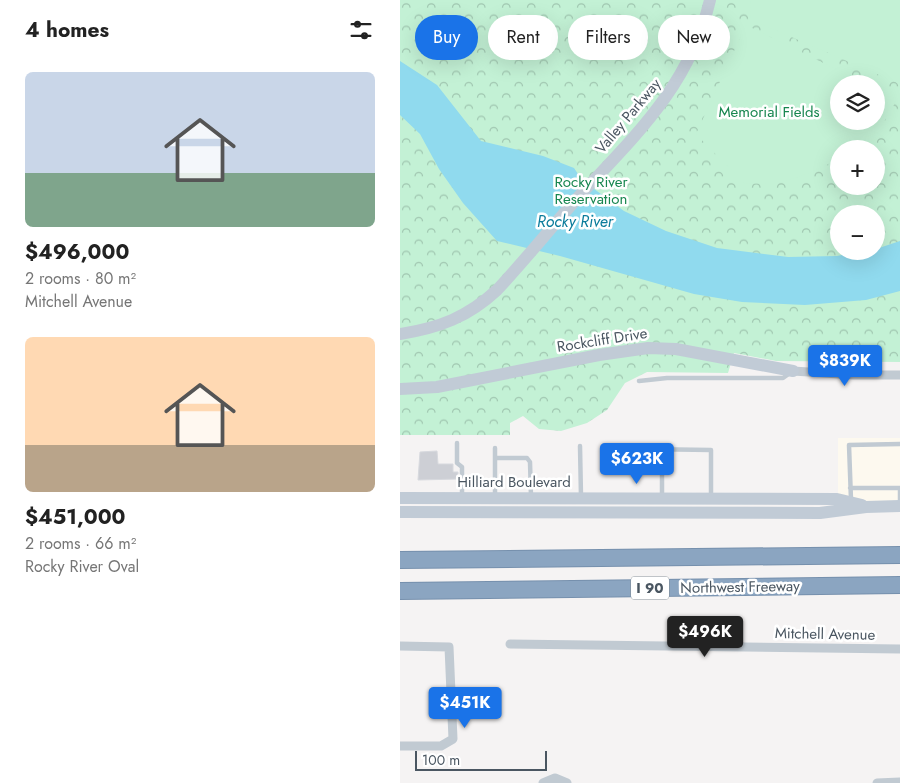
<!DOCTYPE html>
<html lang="en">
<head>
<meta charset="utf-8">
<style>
  body { margin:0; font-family:Jost,sans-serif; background:#f6f6f6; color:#222; height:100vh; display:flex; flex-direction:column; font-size:19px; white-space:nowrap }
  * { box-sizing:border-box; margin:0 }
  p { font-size:16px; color:#767676 }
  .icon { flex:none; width:28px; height:28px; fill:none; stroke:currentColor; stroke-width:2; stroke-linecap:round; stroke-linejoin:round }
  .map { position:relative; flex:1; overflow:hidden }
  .drawer { display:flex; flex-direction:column; background:#fff; width:400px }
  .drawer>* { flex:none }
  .banner { position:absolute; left:15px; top:15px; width:410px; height:45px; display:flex; gap:10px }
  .buttons { position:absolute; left:430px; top:75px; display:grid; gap:10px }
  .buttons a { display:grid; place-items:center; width:55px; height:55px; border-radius:50%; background:#fff; box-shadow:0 5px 20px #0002; font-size:25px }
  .scale { position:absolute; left:15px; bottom:12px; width:132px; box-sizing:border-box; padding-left:5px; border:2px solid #4a5661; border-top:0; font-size:14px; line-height:18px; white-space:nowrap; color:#4a5661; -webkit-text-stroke:4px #fff; paint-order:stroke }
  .price { position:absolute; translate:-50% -42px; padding:0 11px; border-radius:5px; background:#1a73e8; color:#fff; font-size:16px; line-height:32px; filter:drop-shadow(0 1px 2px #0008) }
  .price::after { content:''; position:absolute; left:50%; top:30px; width:15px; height:11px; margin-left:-8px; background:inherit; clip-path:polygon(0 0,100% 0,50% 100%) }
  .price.current { background:#222; color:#fff }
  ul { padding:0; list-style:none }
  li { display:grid; align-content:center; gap:10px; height:265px; padding:0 25px }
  li span { display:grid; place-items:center; height:155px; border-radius:8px; color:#555 }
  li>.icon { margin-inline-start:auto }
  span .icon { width:90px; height:90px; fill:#fffc; stroke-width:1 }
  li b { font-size:21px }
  h2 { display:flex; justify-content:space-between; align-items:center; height:60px; padding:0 25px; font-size:21px }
  .tag { padding:0 18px; border-radius:22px; background:#fff; box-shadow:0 5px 20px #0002; font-size:18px; line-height:45px }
  .tag.current { background:#1a73e8; color:#fff }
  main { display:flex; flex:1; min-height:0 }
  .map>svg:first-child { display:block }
  .commercial { fill:#fdf9ef }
  .park { fill:url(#park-crowns); fill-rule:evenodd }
  .garden { fill:#c3f1d5 }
  .water { fill:#90daee }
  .building { fill:#cdcfd5; stroke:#d7d9de }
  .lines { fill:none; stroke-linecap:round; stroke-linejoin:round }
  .highway-casing { stroke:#7690ad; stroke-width:18 }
  .lane { stroke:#c1cad2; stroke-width:4.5 }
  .street { stroke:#c1cad2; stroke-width:9 }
  .secondary { stroke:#c1cbd6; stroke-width:12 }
  .highway { stroke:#8ba5c1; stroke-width:16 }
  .labels { text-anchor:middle; stroke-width:5; stroke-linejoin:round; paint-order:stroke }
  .shield { fill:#fff; stroke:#808990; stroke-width:1 }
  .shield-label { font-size:14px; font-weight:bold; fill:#4a5661 }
  .park-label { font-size:15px; fill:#17864f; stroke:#fff }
  .street-label { font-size:15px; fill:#4a5661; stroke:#fff }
  .water-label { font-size:16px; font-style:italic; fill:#0c7c9b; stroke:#fff }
</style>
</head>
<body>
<main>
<section class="drawer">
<h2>4 homes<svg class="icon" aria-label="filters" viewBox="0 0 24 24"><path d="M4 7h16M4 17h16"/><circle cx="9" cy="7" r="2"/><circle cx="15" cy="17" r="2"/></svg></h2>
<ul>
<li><span style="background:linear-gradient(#c9d6e8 65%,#7fa58c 0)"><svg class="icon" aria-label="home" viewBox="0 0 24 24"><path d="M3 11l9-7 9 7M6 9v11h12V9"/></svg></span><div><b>$496,000</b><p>2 rooms · 80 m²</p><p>Mitchell Avenue</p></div></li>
<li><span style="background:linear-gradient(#ffd9b3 70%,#b9a48a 0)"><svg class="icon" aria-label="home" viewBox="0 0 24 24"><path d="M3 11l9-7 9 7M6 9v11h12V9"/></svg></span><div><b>$451,000</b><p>2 rooms · 66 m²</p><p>Rocky River Oval</p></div></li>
</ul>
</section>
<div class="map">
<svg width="500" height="783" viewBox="0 0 500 783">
  <defs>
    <pattern id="park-crowns" width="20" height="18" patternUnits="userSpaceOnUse" patternTransform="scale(1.25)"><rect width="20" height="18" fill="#c3f1d5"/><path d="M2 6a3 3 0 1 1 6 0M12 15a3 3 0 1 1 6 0" fill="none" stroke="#a0c6b0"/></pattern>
  </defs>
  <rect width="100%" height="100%" fill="#f5f3f3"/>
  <!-- commercial -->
  <path class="commercial" d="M438 438H500V503H465L438 495Z"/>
  <!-- park -->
  <path class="park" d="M0 0H500V362L376 361 334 353 328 373 247 372 225 383 207 410 187 423 161 431 139 429 123 416 110 423V435H0ZM439 84H476V121H439ZM439 149H476V186H439ZM439 214H476V251H439Z"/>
  <!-- garden -->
  <path class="garden" d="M351 0H500V84L350 19Z
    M346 25 466 84H439V121H476V89L497 99C489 115 473 142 455 148 451 150 443 149 439 149V159C404 176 384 186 344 183L296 134Z"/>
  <!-- water -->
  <path class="water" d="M0 61 37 85 81 141 143 156 174 168 182 180 224 211 266 231 317 248 388 257 437 256 463 251H476V249L500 241V291L466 300 405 305 342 302 294 294 160 256 97 241 63 203 39 169 20 134 0 115Z"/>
  <!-- building -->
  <path class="building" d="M37 451 38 464H53V472H58V479L18 480 20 452Z"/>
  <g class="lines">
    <defs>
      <path id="highway" d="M0 560 500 555
        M0 591 500 585"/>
    </defs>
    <!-- highway casing -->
    <use href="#highway" class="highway-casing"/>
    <!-- lane -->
    <path class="lane" d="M239 381 267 378H383L390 373
      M57 443V463L62 467V497
      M180 446 181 497
      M95 448V458
      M242 449 311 450V498
      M262 449V497
      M450 488H500
      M500 488V504
      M95 498V458H127L130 462 131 497
      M451 500 449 445 500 444"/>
    <!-- street -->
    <path class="street" d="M393 371 454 375H500
      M110 644 500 649
      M0 646 49 647 53 739 41 746H0
      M143 783 155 778 167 783
      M477 783 500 782"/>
    <!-- secondary -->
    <path class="secondary" d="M0 334C39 328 68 317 97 290 126 259 153 225 182 193 238 133 290 84 310 0
      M0 389 37 387 199 355 248 348 276 349 393 371
      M0 498 437 499 462 505
      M0 512 420 513 466 507 500 506"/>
    <!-- highway -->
    <use href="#highway" class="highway"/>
  </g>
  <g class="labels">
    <!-- shield labels -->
    <rect class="shield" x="231" y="576.5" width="38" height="23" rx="4"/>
    <g class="shield-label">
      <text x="250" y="593">I 90</text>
    </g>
    <!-- park labels -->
    <g class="park-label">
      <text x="369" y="117">Memorial Fields</text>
      <text x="191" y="187">Rocky River<tspan x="191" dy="17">Reservation</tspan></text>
    </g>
    <!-- street labels -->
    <g class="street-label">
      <text transform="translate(228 116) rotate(-50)" y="5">Valley Parkway</text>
      <text transform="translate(202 340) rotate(-9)" y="5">Rockcliff Drive</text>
      <text x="114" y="487">Hilliard Boulevard</text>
      <text transform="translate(340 587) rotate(-1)" y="5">Northwest Freeway</text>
      <text transform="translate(425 634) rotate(1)" y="5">Mitchell Avenue</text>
    </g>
    <!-- water labels -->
    <g class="water-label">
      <text x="175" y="227">Rocky River</text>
    </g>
  </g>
</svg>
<div class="buttons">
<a><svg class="icon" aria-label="layers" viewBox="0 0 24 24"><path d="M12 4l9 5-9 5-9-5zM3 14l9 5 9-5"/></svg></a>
<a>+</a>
<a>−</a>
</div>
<div class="scale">100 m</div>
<b class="price" style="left:445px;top:387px">$839K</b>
<b class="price" style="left:237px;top:485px">$623K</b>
<b class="price current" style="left:305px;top:658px">$496K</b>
<b class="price" style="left:65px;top:729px">$451K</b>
<div class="banner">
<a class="tag current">Buy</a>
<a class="tag">Rent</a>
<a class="tag">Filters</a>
<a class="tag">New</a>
</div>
</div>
</main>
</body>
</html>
